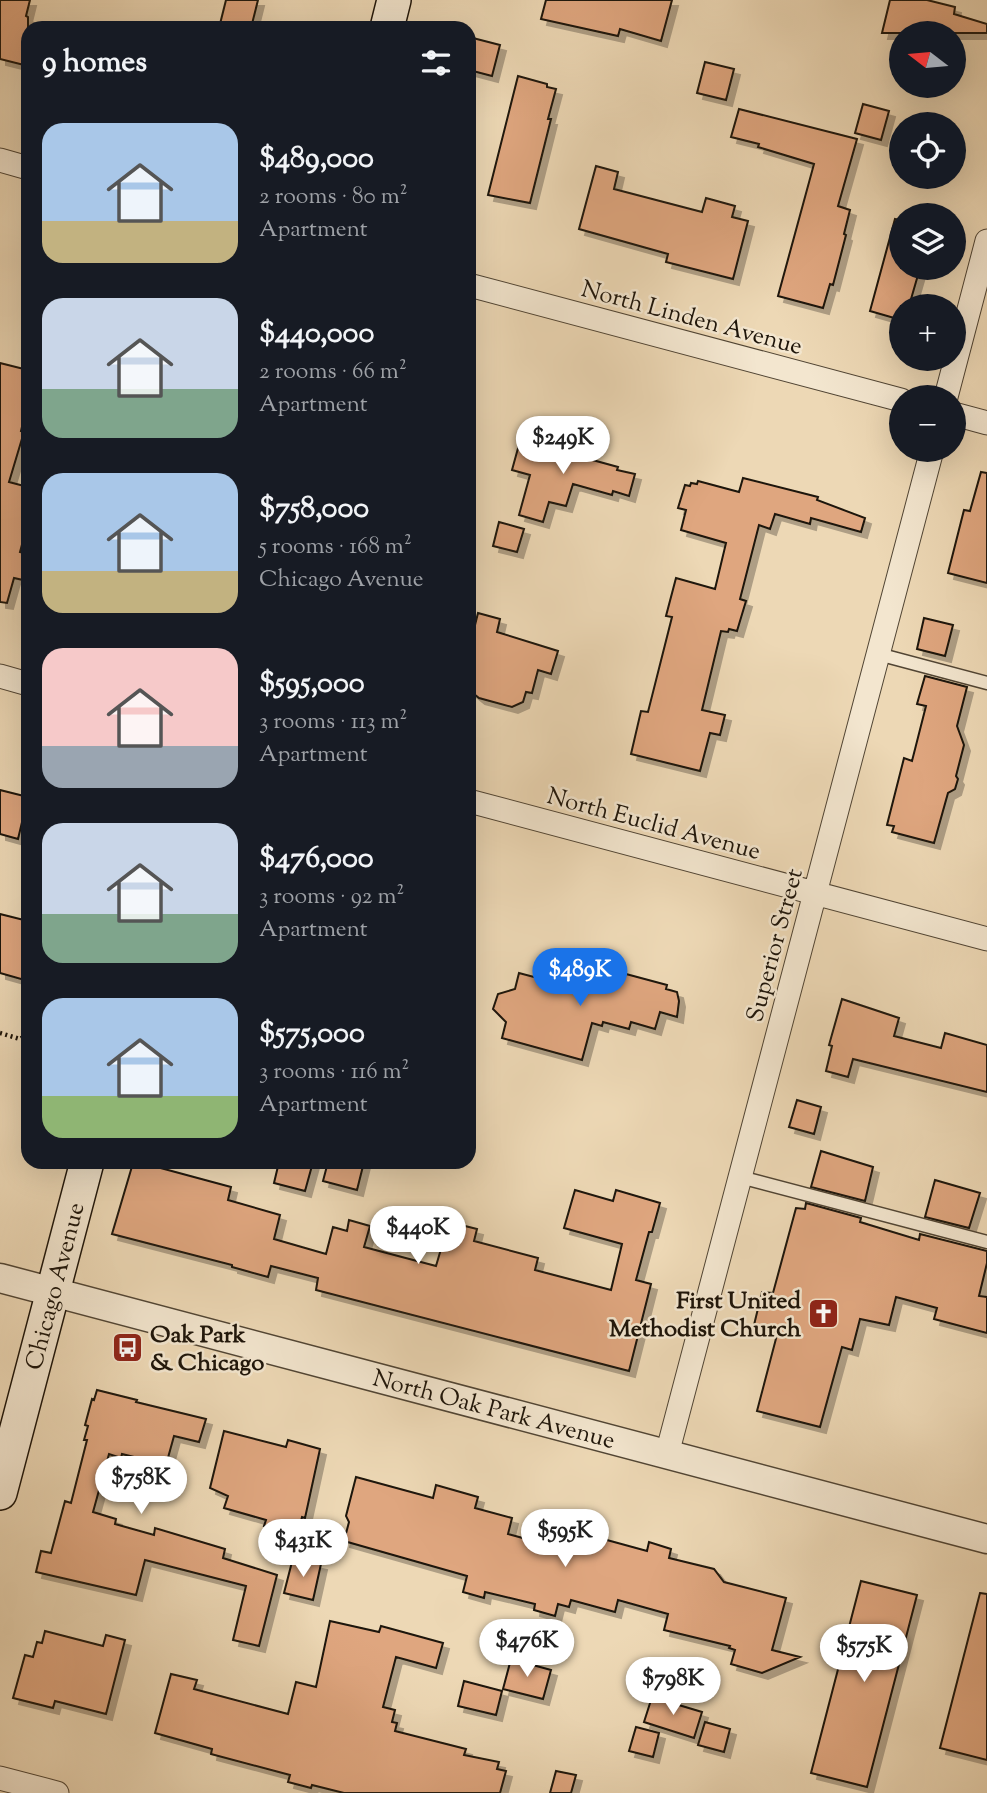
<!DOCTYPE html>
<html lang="en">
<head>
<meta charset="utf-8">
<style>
  body { margin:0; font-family:"Sorts Mill Goudy",serif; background:#242831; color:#f1f3f6; height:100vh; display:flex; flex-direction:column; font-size:26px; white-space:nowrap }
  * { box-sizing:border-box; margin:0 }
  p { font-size:23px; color:#9ea1a6 }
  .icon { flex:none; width:38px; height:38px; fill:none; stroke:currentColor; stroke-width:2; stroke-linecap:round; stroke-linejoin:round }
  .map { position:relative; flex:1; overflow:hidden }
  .sheet { position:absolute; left:21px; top:21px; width:455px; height:1148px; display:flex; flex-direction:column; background:#171b24; border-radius:21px; box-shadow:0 7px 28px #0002 }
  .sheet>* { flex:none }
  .needle { width:46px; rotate:286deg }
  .buttons { position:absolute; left:889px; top:21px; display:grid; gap:14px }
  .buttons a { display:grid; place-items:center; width:77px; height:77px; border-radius:50%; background:#171b24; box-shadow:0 7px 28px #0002; font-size:35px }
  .price { position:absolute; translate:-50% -60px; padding:0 16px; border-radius:24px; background:#fff; color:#222; font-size:23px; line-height:46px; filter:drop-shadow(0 2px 4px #0008) }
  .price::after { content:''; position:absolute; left:50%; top:42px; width:21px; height:16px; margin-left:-10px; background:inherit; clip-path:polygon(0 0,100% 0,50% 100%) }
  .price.on { background:#1a73e8; color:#fff }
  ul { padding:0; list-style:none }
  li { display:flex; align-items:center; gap:21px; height:175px; padding:0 21px }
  li span { display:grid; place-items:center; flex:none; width:196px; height:140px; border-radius:21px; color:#555 }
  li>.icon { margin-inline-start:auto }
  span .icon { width:84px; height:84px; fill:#fffc; stroke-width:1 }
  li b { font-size:30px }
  h2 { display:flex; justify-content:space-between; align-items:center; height:84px; padding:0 21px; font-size:30px }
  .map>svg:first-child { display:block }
  .building { fill:#dfa67f; stroke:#1d1409; stroke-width:2; filter:url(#shadow) }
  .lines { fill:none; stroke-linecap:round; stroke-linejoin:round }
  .service-casing { stroke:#514534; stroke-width:15 }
  .minor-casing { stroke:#514534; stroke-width:25 }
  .tertiary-casing { stroke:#514534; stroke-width:31 }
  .secondary-casing { stroke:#1d1409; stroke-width:36 }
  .path { stroke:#1d1409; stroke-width:4.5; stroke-dasharray:2 3.5; stroke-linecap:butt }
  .service { stroke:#f3e6cf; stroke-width:12 }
  .minor { stroke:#f3e6cf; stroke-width:23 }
  .tertiary { stroke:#f3e6cf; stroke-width:28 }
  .secondary { stroke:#f3e6cf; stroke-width:33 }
  .labels { text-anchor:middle; stroke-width:5; stroke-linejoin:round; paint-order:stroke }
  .street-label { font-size:24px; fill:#1d1409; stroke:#f3e6cf }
  .poi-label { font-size:24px; font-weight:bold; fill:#1d1409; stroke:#f3e6cf; text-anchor:end }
</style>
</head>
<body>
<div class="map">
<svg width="987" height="1793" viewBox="0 0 987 1793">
  <defs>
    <filter id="shadow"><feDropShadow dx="6" dy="6" stdDeviation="0" flood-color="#0004"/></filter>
  </defs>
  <rect width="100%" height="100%" fill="#edd8b5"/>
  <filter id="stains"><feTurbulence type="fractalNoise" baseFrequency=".00286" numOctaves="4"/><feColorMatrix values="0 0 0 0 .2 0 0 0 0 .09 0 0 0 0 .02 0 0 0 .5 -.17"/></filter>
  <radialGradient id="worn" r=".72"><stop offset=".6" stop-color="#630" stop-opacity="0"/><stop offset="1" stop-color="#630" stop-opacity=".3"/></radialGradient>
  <!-- building -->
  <path class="building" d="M0 0H30L26 16 28 17V66L0 59Z
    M226 0H258L251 28H219Z
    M546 0H672L661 41 620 29 618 36 541 19Z
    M890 0H927L955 7 954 14 987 24V33H882Z
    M469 37 500 45 492 76 469 70Z
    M705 62 734 69 726 100 697 93Z
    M518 76 547 84V87L556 89 548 119H551L530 203 488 195Z
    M863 104 889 111 881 140 855 133Z
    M739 109 857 139 838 206 850 210 844 234 846 235 833 285 830 284 823 308 778 296 814 164 758 147 759 144 731 137Z
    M596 166 618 172 614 189 702 212 706 198 735 206 732 217 748 221 733 279 666 262 668 254 579 229Z
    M895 219 901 220V268H920L909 306H901V320L870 311Z
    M0 363 28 370V401L21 431 24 432 9 482 28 487V522L20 552 28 554V559L23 580 14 578 7 603 0 602Z
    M554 438 581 446 578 456 618 467 617 470 635 474 629 496 613 491 612 495 573 484 566 506 549 502 543 522 519 515 530 475 512 470 520 441 551 450Z
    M981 472 987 473V583L948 573 964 510 970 511Z
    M743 478 818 497 817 500 865 518 861 532 811 518 810 524 775 514 770 529 759 525 740 599 746 601 737 631 729 629 728 632 721 631 702 710 725 715 720 735 710 733 700 771 631 754 641 711 648 712 672 617 666 616 676 578 715 589 726 543 681 530 686 510 678 508 685 485 690 486 691 483 697 484 698 481 739 492Z
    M499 522 524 529 517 552 493 546Z
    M478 613 500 619 497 632 558 651 551 674 538 670 532 693 526 692 523 702 512 707 479 698 469 690V628L474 629Z
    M924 618 953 625 945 656 917 649Z
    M925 676 967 687 957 726 964 745 956 776 958 779 955 789 948 793 934 843 892 832 894 826 887 825 904 758 912 761 926 706 917 704Z
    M0 790 28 797 18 839 0 834Z
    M0 914 28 921V981L0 973Z
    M585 963 667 985 666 989 677 992 679 1001 677 1017 660 1012 655 1029 631 1022 629 1029 603 1022 602 1026 592 1023 582 1060 502 1038 506 1022 493 1009 498 994 515 989 519 973 575 988 573 965 584 968Z
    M842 999 899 1018 894 1036 941 1048 945 1033 987 1045V1092L853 1059 848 1077 826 1071 832 1046 829 1045Z
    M797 1100 821 1107 814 1134 789 1127Z
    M821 1151 873 1167 865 1201 811 1187Z
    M279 1162H313L305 1191 274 1183Z
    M328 1162H364L357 1190 323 1181Z
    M133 1163 141 1166 142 1163 231 1187 228 1200 280 1215 274 1239 326 1254 333 1227 347 1231 349 1220 370 1226 364 1247 436 1266 449 1222 477 1229 474 1241 538 1258 535 1270 611 1290 622 1244 564 1228 575 1190 613 1201 616 1190 660 1203 652 1232H649L636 1280 651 1284 629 1371 316 1290 318 1278 271 1266 268 1277 232 1267V1265L112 1234Z
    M935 1180 980 1193 969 1228 925 1217Z
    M806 1203 861 1218 860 1222 919 1240 920 1234 987 1251V1263L979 1296 987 1297V1333L934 1319 937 1308 896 1297 889 1325 860 1319 852 1350 842 1347 820 1427 757 1411 778 1331 754 1325 762 1292 773 1293 796 1208 805 1209Z
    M97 1390 137 1400 136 1402 206 1419 199 1442 174 1436 166 1465 122 1454 121 1458 109 1454 93 1512 116 1519 115 1524 154 1535 155 1528 225 1549 223 1558 277 1575 259 1646 233 1640 246 1586 145 1560 136 1595 36 1572 41 1551 51 1553 65 1501 71 1503 87 1440H84L88 1426 85 1425 92 1399 94 1400Z
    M224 1431 286 1447 288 1440 320 1449 305 1518 302 1517 298 1533 264 1526 266 1520 224 1508 228 1496 210 1488Z
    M356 1477 433 1498 436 1485 478 1497 475 1508 512 1518 508 1534 556 1547 563 1528 647 1551 649 1542 671 1549 669 1558 714 1569 724 1582 786 1598 772 1650 800 1657 762 1673 731 1664 735 1650 729 1648 730 1646 664 1630 668 1614 618 1600 615 1612 571 1600 569 1607 558 1604 555 1616 534 1610 535 1604 485 1592 484 1598 463 1592 467 1576 344 1541 349 1522 346 1516Z
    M293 1558 321 1564 313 1600 284 1593Z
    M861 1581 917 1595 867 1787 811 1773Z
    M980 1593 987 1594V1760L940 1748Z
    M330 1621 379 1632 381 1626 443 1643 436 1668 396 1657 383 1707 395 1710 392 1722 397 1723 395 1731 466 1749 464 1755 499 1762 497 1769 506 1771 500 1793H344L312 1785 311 1788 288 1782 290 1775 211 1754 212 1749 155 1733 171 1674 197 1680 194 1689 288 1714 296 1682 316 1687Z
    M45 1631 103 1646 106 1635 125 1640 106 1714 55 1701 53 1708 13 1698 25 1655 33 1657 37 1642 42 1643Z
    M511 1659 551 1670 543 1699 503 1689Z
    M464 1681 502 1691 496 1715 458 1706Z
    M652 1697 702 1712 694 1738 644 1722Z
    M705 1722 730 1729 724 1752 698 1745Z
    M636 1727 659 1733 653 1757 629 1751Z
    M556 1771 576 1775 571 1793H550Z"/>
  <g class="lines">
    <defs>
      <path id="service" d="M878 654 987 683
        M740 1177 987 1242"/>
      <path id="minor" d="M0 160 28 168
        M469 285 901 400
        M946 397 987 241
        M954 414 987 423
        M0 676 28 684
        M469 801 987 939
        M667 1454 932 450
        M0 1778 57 1793"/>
      <g id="tertiary">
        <path id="s1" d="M0 1278 987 1539"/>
      </g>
      <g id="secondary">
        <path d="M387 28 394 0"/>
        <path id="s2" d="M0 1493 87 1162"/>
      </g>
    </defs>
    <!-- service casing -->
    <use href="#service" class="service-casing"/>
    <!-- minor casing -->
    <use href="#minor" class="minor-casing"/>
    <!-- tertiary casing -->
    <use href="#tertiary" class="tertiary-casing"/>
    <!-- secondary casing -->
    <use href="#secondary" class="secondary-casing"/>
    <!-- path -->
    <path class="path" d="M0 1033 20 1039 28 1034"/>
    <!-- service -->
    <use href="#service" class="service"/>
    <!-- minor -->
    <use href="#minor" class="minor"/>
    <!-- tertiary -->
    <use href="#tertiary" class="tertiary"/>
    <!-- secondary -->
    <use href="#secondary" class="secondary"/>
  </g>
  <!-- icons -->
  <defs>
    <symbol id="church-square" viewBox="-11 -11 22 22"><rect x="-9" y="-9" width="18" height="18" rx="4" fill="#8f2418" stroke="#f3e6cf"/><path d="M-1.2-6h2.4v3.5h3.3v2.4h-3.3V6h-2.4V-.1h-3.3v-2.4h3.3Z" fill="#fff"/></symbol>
    <symbol id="bus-square" viewBox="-11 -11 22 22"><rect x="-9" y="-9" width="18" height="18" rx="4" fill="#8f2418" stroke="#f3e6cf"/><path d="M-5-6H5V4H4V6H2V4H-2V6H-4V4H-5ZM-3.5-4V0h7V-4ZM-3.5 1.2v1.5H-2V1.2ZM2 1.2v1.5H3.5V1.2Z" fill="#fff"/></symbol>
  </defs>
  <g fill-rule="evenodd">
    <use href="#church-square" x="806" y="1296" width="35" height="35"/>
    <use href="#bus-square" x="110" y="1330" width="35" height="35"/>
  </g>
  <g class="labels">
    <!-- street labels -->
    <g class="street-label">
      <text transform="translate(692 317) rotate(15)" y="8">North Linden Avenue</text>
      <text transform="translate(654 823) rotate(15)" y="8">North Euclid Avenue</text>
      <text transform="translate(774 945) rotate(-75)" y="8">Superior Street</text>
      <text dy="8" stroke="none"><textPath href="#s2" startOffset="214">Chicago Avenue</textPath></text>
      <text dy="8" stroke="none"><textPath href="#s1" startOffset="511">North Oak Park Avenue</textPath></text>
    </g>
    <!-- poi labels -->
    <g class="poi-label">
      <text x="801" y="1308">First United<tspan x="801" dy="28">Methodist Church</tspan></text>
      <text x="150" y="1342" text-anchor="start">Oak Park<tspan x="150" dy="28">&amp; Chicago</tspan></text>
    </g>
  </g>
  <rect width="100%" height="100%" filter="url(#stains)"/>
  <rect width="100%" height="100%" fill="url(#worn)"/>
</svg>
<div class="buttons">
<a><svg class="needle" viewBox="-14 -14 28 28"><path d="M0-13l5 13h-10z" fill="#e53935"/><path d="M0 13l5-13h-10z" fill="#9ea1a6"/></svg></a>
<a><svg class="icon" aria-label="locate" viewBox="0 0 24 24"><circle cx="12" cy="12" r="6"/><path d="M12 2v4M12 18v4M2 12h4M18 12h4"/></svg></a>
<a><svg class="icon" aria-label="layers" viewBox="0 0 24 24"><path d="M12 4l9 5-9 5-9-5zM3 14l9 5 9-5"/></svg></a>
<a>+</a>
<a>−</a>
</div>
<b class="price" style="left:563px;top:476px">$249K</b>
<b class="price on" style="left:580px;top:1008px">$489K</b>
<b class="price" style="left:418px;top:1266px">$440K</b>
<b class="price" style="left:141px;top:1516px">$758K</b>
<b class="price" style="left:565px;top:1569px">$595K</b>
<b class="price" style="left:303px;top:1579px">$431K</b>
<b class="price" style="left:527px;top:1679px">$476K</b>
<b class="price" style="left:864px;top:1684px">$575K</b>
<b class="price" style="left:673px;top:1717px">$798K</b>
<section class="sheet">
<h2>9 homes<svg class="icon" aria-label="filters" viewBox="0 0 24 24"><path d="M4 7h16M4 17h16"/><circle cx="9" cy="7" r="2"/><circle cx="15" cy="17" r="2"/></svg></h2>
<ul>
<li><span style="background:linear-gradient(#a9c7e8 70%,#c2b280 0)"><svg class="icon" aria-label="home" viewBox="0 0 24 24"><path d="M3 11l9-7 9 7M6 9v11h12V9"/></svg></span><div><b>$489,000</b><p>2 rooms · 80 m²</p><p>Apartment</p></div></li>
<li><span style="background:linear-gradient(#c9d6e8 65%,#7fa58c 0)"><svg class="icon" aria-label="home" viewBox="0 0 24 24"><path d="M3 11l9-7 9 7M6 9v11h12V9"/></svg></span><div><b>$440,000</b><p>2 rooms · 66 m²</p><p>Apartment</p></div></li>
<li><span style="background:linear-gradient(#a9c7e8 70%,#c2b280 0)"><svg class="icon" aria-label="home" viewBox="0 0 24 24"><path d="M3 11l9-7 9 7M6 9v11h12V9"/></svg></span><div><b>$758,000</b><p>5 rooms · 168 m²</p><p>Chicago Avenue</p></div></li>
<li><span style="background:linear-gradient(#f6c9c9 70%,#9aa5b1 0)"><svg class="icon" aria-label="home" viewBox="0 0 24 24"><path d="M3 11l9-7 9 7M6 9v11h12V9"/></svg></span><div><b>$595,000</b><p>3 rooms · 113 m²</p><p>Apartment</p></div></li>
<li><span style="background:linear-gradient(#c9d6e8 65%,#7fa58c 0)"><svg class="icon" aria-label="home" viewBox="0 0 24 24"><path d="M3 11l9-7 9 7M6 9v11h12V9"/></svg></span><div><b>$476,000</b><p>3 rooms · 92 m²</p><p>Apartment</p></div></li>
<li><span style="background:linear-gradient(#a9c7e8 70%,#8fb573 0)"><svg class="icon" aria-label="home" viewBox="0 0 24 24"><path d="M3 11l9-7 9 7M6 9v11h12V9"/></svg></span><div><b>$575,000</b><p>3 rooms · 116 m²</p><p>Apartment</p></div></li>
</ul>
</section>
</div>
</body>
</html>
